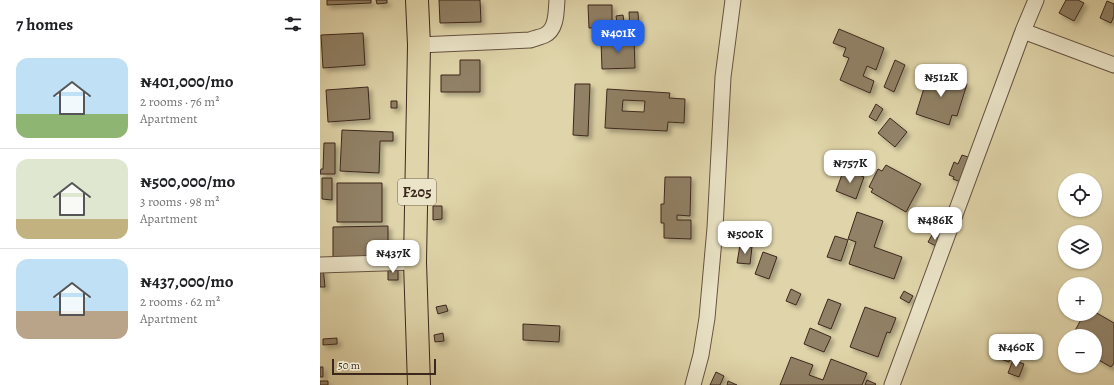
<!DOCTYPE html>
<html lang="en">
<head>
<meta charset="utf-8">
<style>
  body { margin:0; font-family:Alegreya,serif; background:#f6f6f6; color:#202124; height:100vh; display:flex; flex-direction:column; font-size:15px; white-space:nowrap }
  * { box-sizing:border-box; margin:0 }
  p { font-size:13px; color:#757577 }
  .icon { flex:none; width:22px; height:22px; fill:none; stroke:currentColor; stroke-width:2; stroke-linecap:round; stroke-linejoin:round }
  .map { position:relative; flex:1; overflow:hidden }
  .details { display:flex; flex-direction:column; background:#fff; width:320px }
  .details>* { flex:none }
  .buttons { position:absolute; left:738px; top:173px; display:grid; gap:8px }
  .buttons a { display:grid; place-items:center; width:44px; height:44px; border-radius:50%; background:#fff; box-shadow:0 1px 3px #0004; font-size:20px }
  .scale { position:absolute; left:12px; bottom:10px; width:104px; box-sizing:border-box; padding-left:4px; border:2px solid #3c271d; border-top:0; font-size:11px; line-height:14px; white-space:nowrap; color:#3c271d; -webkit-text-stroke:3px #ebe4c8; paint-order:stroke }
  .price { position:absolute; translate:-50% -34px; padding:0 9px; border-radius:8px; background:#fff; color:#222; font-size:13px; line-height:26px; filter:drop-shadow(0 1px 2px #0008) }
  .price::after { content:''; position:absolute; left:50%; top:24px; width:12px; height:9px; margin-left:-6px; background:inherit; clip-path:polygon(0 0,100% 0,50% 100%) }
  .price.current { background:#2563eb; color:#fff }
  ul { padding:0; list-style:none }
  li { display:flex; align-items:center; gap:12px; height:100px; padding:0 16px }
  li+li { border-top:1px solid #e0e0e0 }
  li span { display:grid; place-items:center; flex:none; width:112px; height:80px; border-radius:12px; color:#555 }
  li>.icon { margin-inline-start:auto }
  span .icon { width:48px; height:48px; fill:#fffc; stroke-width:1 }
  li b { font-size:17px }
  h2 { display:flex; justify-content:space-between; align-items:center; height:48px; padding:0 16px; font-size:17px }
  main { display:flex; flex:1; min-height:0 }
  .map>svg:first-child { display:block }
  .building { fill:#918166; stroke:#3c271d; fill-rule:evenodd; filter:url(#shadow) }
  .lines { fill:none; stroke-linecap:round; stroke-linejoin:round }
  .minor-casing { stroke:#655240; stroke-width:17 }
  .primary-casing { stroke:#3c271d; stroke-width:24 }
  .minor { stroke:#ebe4c8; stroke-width:15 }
  .primary { stroke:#e0d5aa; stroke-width:22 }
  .labels { text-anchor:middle; stroke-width:4; stroke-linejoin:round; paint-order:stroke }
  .shield { fill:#ebe4c8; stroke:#706050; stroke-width:1 }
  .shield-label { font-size:15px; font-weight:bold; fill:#3c271d }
</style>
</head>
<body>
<main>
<section class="details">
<h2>7 homes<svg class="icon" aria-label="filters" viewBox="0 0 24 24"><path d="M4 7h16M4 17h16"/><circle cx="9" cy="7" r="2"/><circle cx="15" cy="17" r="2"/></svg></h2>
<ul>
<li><span style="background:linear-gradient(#bfe0f5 70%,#8fb573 0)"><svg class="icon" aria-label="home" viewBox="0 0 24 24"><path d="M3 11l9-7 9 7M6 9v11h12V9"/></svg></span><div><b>₦401,000/mo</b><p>2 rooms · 76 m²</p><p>Apartment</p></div></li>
<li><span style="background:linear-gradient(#dfe7d0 75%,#c2b280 0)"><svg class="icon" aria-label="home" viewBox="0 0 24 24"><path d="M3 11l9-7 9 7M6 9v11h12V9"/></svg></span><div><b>₦500,000/mo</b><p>3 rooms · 98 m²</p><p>Apartment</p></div></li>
<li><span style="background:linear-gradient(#bfe0f5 65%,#b9a48a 0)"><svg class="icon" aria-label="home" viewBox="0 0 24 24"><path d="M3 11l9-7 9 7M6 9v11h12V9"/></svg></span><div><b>₦437,000/mo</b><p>2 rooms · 62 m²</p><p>Apartment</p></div></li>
</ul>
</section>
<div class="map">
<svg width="794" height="385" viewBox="0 0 794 385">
  <defs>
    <filter id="shadow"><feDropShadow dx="3.5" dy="3.5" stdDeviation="2" flood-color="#0004"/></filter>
  </defs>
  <rect width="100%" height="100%" fill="#e0d5aa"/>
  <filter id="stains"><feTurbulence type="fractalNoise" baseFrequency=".005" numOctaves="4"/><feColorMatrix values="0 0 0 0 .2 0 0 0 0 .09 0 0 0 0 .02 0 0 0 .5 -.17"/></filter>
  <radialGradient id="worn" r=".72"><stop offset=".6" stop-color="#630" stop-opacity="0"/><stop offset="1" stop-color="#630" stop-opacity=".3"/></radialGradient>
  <!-- building -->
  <path class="building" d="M7 0H51V3L7 5Z
    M56 0H67V3L57 4Z
    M119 0H160L161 22 120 23Z
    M746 0H758L764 3 754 21 739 13Z
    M787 1 794 4V16L791 23 780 18Z
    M268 5H292V27L269 28Z
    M309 12H318L319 31 310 32Z
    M303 15 305 30 298 31 296 16Z
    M519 29 564 48 556 70 547 66 543 76 554 81 550 93 520 80 529 58 523 56 526 48 513 43Z
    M43 33 45 65 3 68 1 35Z
    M314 39 315 68 282 69 281 41Z
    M140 60H160V92H121V75H140Z
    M575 60 585 65 574 92 564 87Z
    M609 72 647 84 637 116 632 115 629 125 596 114Z
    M255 84H270L268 136 253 135Z
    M48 87 50 119 8 122 6 90Z
    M287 89 350 93 349 98 365 99 364 123 348 122 347 131 285 128ZM303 100 325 101 324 112 302 111Z
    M71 101H77V108H71Z
    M556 104 563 109 556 121 549 117Z
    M570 118 587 132 575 147 558 133Z
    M22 130 73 132V141H60L59 173 20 171Z
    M4 143H15V174H0L1 169H3Z
    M642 155 651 158 641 182 633 179 634 177 629 175 634 162 638 164Z
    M566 165 601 184 586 212 551 192 553 189 549 187 558 169 562 171Z
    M524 169 544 177 536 199 516 191Z
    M345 177H371L370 216 357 215V220H371V239L344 238V223H341V204H344Z
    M2 178H12V200L2 199Z
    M17 183H62V222H17Z
    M113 206H122V219L113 220Z
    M537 212 563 221 554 247 582 257 574 279 529 264 536 242 528 239Z
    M68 226V258L13 259V227Z
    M612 235 621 240 618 247 608 242Z
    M515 236 528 240 521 261 507 257Z
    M420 245 432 247 430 264 417 263Z
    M443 252 457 257 449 279 435 274Z
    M0 267H3L5 287H0Z
    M68 267H78V280H68Z
    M471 289 481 294 476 305 466 301Z
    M584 291 593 296 589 303 580 298Z
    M508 299 521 304 511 329 498 324Z
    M126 305 128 311 118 314 116 307Z
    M545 307 576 318 570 333 567 332 558 357 530 347Z
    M775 312 794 323V363L791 367 775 358V336H752L764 314H775Z
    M203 324 240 326 239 342 203 340Z
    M490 328 511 337 504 352 484 344Z
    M123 333 124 341 115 342 114 335Z
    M17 338V344L3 345V339Z
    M675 348 692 354 689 362 672 356Z
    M471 357 493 365 489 375 503 380 511 359 547 373 542 385H460Z
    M693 360 704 364 699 377 688 373Z
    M0 367H3V377H0Z
    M396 372 404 376 400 385H390Z
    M547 380 556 384 555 385H545Z
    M0 381H8V385H0Z
    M408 381 417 385H407Z"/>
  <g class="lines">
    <defs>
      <path id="minor" d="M703 31 794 65
        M99 45 210 40C215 38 221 37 225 35 237 29 236 11 237 0
        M0 265 95 262
        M373 385 381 355 387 318 395 228 403 77 413 0
        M572 385 703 31 716 0"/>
      <path id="primary" d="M97 0 99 45 95 262 99 385"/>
    </defs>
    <!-- minor casing -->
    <use href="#minor" class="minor-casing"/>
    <!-- primary casing -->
    <use href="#primary" class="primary-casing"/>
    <!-- minor -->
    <use href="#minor" class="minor"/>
    <!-- primary -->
    <use href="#primary" class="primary"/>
  </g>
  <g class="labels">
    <!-- shield labels -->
    <rect class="shield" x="78" y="179" width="38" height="26" rx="3"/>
    <g class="shield-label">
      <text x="97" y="197">F205</text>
    </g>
  </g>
  <rect width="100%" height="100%" filter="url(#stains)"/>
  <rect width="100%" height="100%" fill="url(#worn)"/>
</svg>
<div class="buttons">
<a><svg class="icon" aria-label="locate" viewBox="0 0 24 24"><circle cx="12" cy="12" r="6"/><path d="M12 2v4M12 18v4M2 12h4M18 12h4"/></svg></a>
<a><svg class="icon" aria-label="layers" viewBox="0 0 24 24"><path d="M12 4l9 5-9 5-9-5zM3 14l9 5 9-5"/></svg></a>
<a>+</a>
<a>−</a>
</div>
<div class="scale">50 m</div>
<b class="price current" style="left:298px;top:54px">₦401K</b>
<b class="price" style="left:621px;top:98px">₦512K</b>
<b class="price" style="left:530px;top:184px">₦757K</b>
<b class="price" style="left:615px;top:241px">₦486K</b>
<b class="price" style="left:425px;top:255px">₦500K</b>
<b class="price" style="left:73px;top:274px">₦437K</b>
<b class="price" style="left:696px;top:368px">₦460K</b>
</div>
</main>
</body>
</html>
